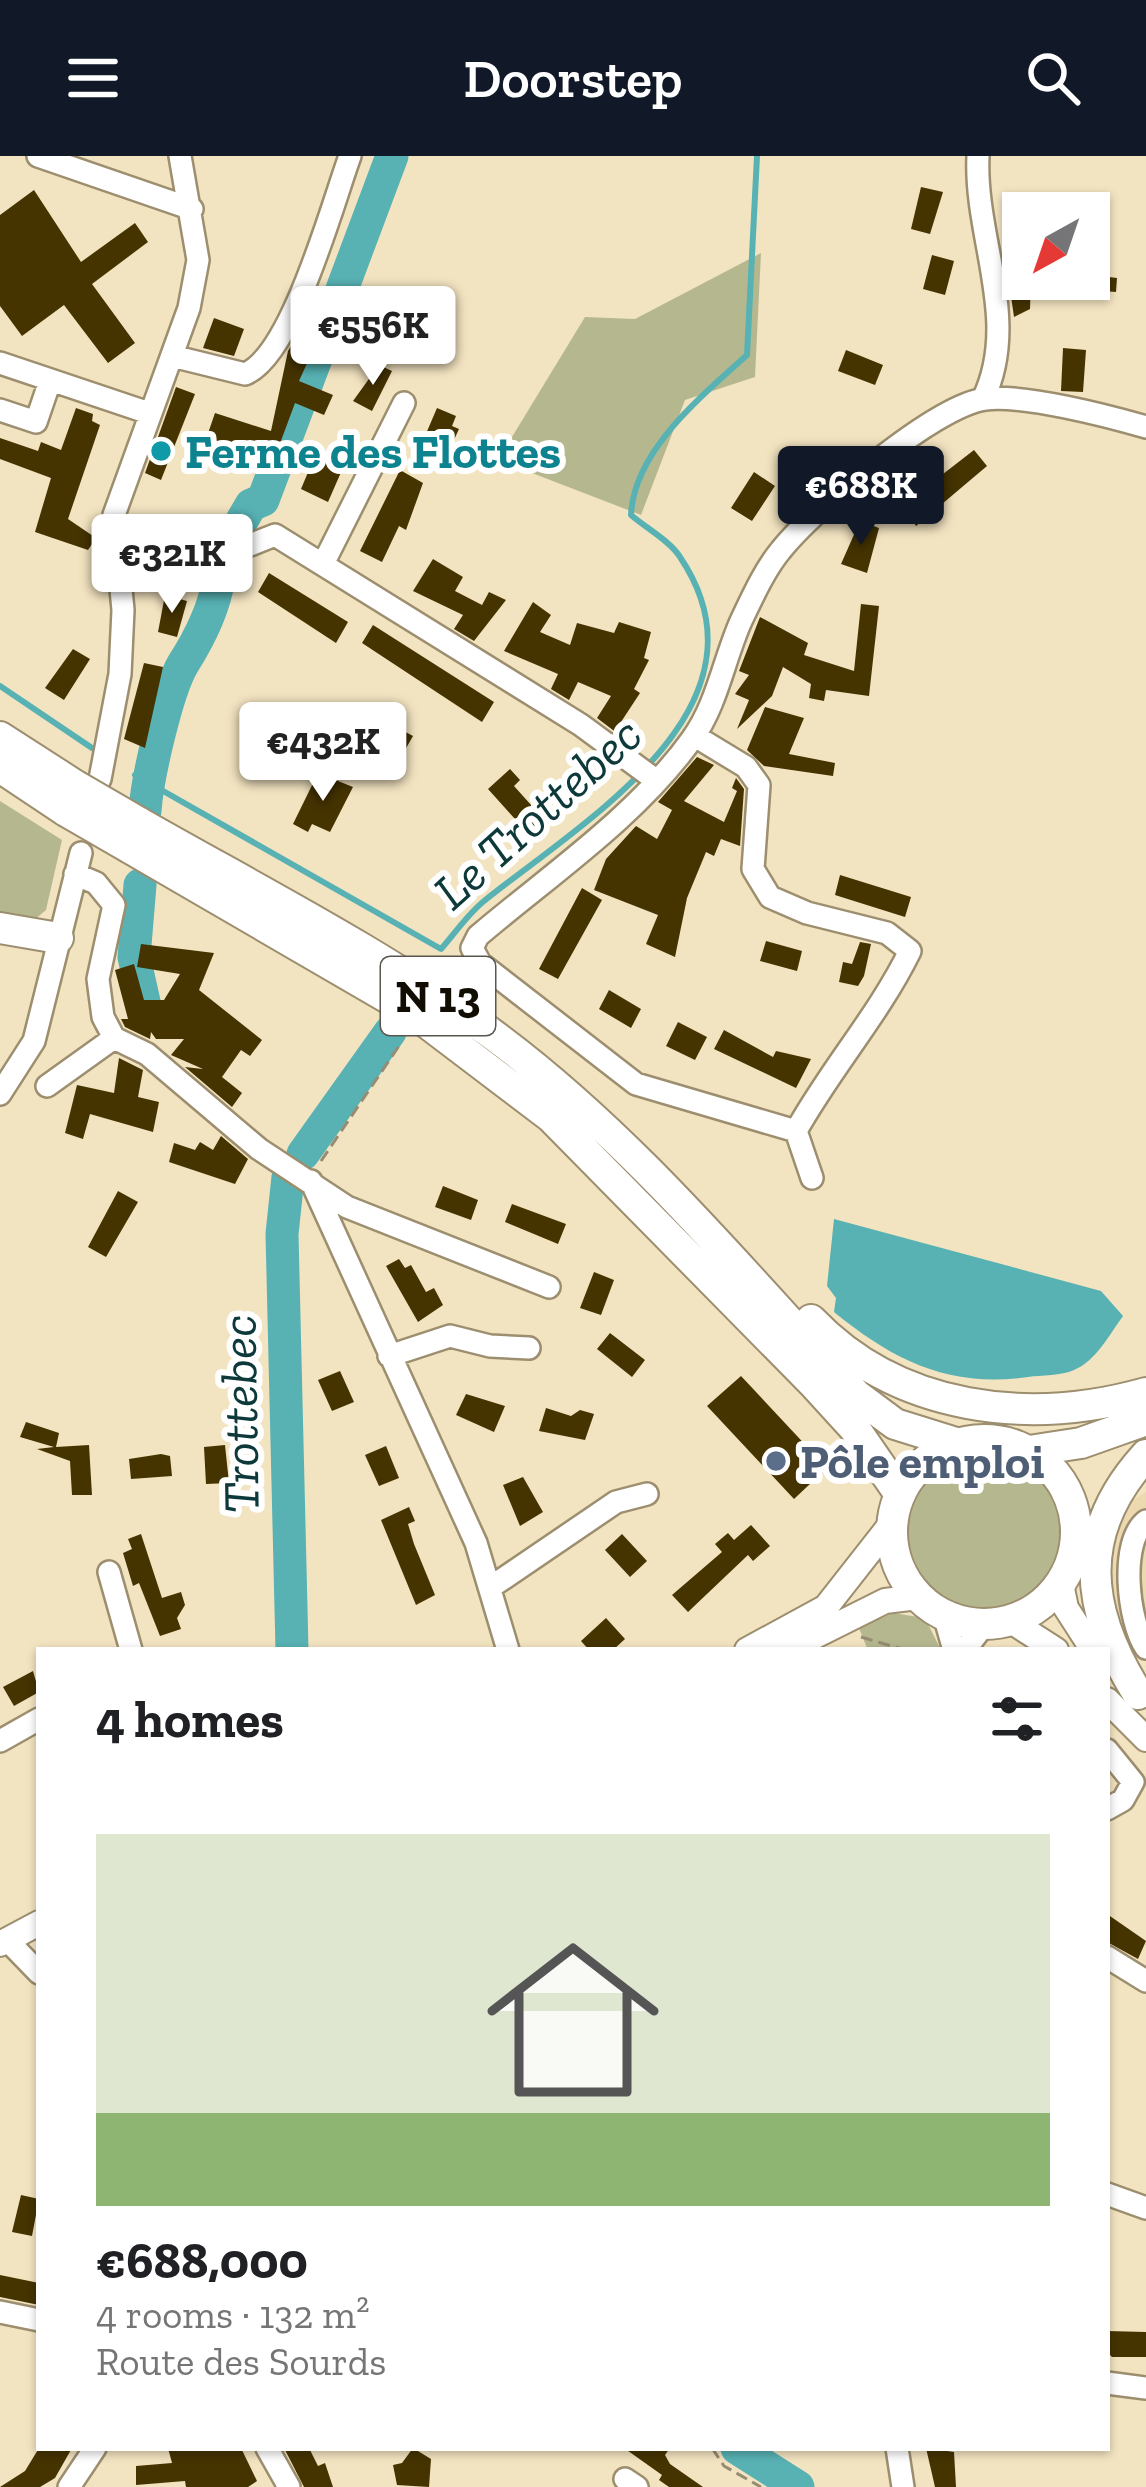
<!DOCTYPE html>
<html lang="en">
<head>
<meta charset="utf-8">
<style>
  body { margin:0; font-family:"Zilla Slab",serif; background:#f6f6f6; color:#202124; height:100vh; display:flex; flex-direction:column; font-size:45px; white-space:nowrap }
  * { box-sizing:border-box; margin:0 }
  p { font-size:39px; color:#757577 }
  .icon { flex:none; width:66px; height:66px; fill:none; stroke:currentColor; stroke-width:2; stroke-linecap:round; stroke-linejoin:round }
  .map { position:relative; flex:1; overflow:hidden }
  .drawer { position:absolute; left:36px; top:1491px; width:1074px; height:804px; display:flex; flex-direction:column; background:#fff; border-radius:0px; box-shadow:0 3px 9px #0004 }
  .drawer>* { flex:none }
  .needle { width:78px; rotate:220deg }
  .tools { position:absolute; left:1002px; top:36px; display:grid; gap:24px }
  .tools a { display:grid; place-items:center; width:108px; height:108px; border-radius:0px; background:#fff; box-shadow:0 3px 9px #0004; font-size:60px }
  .price { position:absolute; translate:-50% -102px; padding:0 27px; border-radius:12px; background:#fff; color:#222; font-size:39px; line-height:78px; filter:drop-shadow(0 3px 6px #0008) }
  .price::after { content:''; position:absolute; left:50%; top:72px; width:36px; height:27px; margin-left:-18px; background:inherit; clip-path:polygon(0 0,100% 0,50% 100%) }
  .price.selected { background:#111827; color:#fff }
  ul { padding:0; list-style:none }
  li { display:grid; align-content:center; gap:24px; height:636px; padding:0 60px }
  li span { display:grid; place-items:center; height:372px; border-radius:0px; color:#555 }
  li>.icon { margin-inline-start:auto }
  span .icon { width:216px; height:216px; fill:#fffc; stroke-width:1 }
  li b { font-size:51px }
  h2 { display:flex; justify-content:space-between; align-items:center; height:144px; padding:0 60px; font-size:51px }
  header { display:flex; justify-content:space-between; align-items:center; height:156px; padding:0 60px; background:#111827; color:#fff; font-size:54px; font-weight:600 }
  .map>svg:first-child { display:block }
  .built { fill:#ecd9b0 }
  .green { fill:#b5b88f }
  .water { fill:#58b2b4 }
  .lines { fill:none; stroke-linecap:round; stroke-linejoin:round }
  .stream { stroke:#58b2b4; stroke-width:6 }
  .river { stroke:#58b2b4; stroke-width:33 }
  .building { fill:#453300 }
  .minor-casing { stroke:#9c8e6e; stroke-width:26 }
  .major-casing { stroke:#9c8e6e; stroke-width:28 }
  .highway-casing { stroke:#9c8e6e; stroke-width:34 }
  .path { stroke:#968b73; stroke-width:3; stroke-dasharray:12 6; stroke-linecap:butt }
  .minor { stroke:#fff; stroke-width:21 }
  .major { stroke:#fff; stroke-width:24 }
  .highway { stroke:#fff; stroke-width:30 }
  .highway-bridge-casing { stroke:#9c8e6e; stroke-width:34; stroke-linecap:butt }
  .highway-bridge { stroke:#fff; stroke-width:30 }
  .culture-dot { fill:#0f9aa8; stroke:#fff; stroke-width:4.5 }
  .service-dot { fill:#5c6f8a; stroke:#fff; stroke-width:4.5 }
  .labels { text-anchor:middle; stroke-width:12; stroke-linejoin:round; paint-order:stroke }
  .shield { fill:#fff; stroke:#59564f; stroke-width:3 }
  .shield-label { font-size:45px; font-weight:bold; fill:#120d03 }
  .culture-label { font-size:48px; font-weight:bold; fill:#0d838f; stroke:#fff; text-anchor:start }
  .service-label { font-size:48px; font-weight:bold; fill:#4e5e75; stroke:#fff; text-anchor:start }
  .water-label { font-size:51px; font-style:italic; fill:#0d393a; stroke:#fff }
</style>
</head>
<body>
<header><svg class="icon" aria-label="menu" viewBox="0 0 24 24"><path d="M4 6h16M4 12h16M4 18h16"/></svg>Doorstep<svg class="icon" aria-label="search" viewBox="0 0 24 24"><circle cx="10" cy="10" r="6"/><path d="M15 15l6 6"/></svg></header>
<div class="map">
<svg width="1146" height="2331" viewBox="0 0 1146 2331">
  <rect width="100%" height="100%" fill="#f3e4c1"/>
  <!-- built -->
  <path class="built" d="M1146 1336V1504L1107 1467 1105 1439 1115 1374 1130 1346Z"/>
  <!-- green -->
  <path class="green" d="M761 97 755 221 685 244 641 359 498 304 585 161 635 163Z
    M0 645 62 684 46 754 33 765 0 761Z
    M908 1376a76 76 0 1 1 152 0a76 76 0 1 1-152 0Z
    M893 1457 925 1462 941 1494 867 1492 859 1472Z"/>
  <!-- water -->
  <path class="water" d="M834 1063 1101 1135 1123 1160C1109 1179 1096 1205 1074 1214 1061 1220 1042 1219 1028 1221 949 1232 894 1205 834 1156L836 1142 827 1130Z"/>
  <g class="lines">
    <!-- stream -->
    <path class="stream" d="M0 530 92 592
      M135 619 441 793C455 777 468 758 484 745 582 666 781 551 680 401 670 385 646 372 631 359 634 294 702 240 747 199L757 0"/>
    <!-- river -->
    <path class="river" d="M226 392 251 349 263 344 392 0
      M145 655C147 623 167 535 183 508 199 483 214 454 219 422
      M140 729 134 801 145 850
      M303 998 390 876
      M288 1021 282 1078 292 1494
      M737 2292 798 2331"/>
  </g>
  <!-- building -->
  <path class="building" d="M921 31 943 36 930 78 911 73Z
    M34 34 81 106 135 67 148 86 92 128 135 187 108 207 64 149 22 180 0 150V59Z
    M932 99 954 105 945 139 923 133Z
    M1110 99 1109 121 1117 122 1116 136 1089 134V102Z
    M1023 110V123H1031L1030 153 1014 161 1007 112Z
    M328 134 370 150 364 167 321 151Z
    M214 162 244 173 234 200 203 192Z
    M306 164 323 172 299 225 333 239 324 259 295 247 272 309 205 286 215 257 271 275 288 195Z
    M1063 192 1086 194 1083 236 1061 235Z
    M846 194 883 209 875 229 838 215Z
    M379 209 392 215 372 255 353 245Z
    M176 231 195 238 161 324 145 317Z
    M76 252 93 258 92 265 100 269 68 363 96 382 88 394 35 376 51 322 0 303V282L38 295 41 286 61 294Z
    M437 252 456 260 452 270 459 273 447 299 422 287Z
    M974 294 987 310 916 370 903 349Z
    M314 302 342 314 328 346 301 333Z
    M400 314 423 327 406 374 399 370 382 406 360 395Z
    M754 316 775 330 752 365 731 352Z
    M860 365 879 372 867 417 841 408Z
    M433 403 463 421 455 435 482 449 489 436 506 444 474 485 454 473 463 459 413 435Z
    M269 417 348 466 336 487 258 436Z
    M165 439 187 445 177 481 158 476Z
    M533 446 551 459 540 476 570 489 577 467 614 477 619 466 651 476 644 502 649 504 634 533 640 537 621 566 633 573 626 584 597 562 611 540 578 526 569 544 551 533 558 518 504 495Z
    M861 448 879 450 869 540 826 534 824 545 809 542 811 528 783 511 772 540 737 573 749 544 735 538 749 519 739 515 760 461 808 487 804 499 854 515Z
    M373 469 494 546 482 566 362 487Z
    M73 493 90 503 64 544 45 532Z
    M144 507 163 511 145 592 124 583Z
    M765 551 804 562 789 598 835 607 833 620 764 610 747 594Z
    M374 559 413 580 401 601 362 580Z
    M697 601 714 609 684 645 724 666 737 635 732 632 736 622 744 633 740 690 721 683 714 700 706 696 687 742 675 801 646 788 658 759 594 734 606 703 636 670 657 683 672 654 658 646Z
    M510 613 520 624 514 630 532 650 541 643 551 654 538 665 544 672 532 682 488 633Z
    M318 617 353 631 330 676 312 668 308 676 293 668Z
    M840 719 911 741 905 761 835 739Z
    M582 732 602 744 558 823 539 813Z
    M766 785 802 795 797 815 760 805Z
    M860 786 871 788 864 820 858 830 839 826 843 806 852 808Z
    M141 788 214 797 199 834 262 884 250 900 241 894 222 921 242 937 232 951 185 911 203 913 171 899 184 883H156L151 876 150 883 125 871 121 863H128L115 814 134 808 144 844H164L180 818 137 811Z
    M609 834 641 853 631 872 599 853Z
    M678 866 707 881 695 904 666 890Z
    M724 874 773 901 776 895 811 903 796 932 714 893Z
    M119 902 143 914 138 941 159 946 153 976 90 958 83 983 65 977 77 929 114 937Z
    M221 980 248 1003 235 1028 169 1006 174 987 195 994 200 986 213 994Z
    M443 1030 478 1044 471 1064 435 1051Z
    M118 1035 138 1046 106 1101 88 1091Z
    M512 1048 566 1068 558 1088 505 1066Z
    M399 1103 405 1112 411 1109 426 1136 434 1132 443 1149 418 1166 386 1110Z
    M594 1116 614 1124 601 1159 580 1152Z
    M610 1177 645 1204 632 1221 597 1193Z
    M340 1215 354 1246 332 1255 318 1224Z
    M741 1220 827 1312 794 1343 707 1250Z
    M466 1238 505 1250 494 1276 456 1259Z
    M546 1252 571 1260 580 1254 594 1258 585 1284 539 1275Z
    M26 1266 59 1277 56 1291 89 1289 92 1339H72L70 1305 37 1293 54 1291 20 1281Z
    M225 1289 229 1327 206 1328 204 1291Z
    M386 1290 399 1322 379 1330 365 1299Z
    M161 1298 170 1300 172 1320 131 1323 129 1303Z
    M523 1321 543 1356 520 1370 503 1329Z
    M409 1351 415 1365 408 1368 414 1388 435 1439 416 1449 381 1364Z
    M751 1369 770 1390 753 1405 748 1399 688 1456 672 1439 722 1396 715 1388 728 1377 734 1384Z
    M141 1378 162 1442 181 1436 185 1449 177 1462 181 1473 160 1480 139 1427 133 1430 123 1397 132 1393 128 1383Z
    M622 1378 647 1405 630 1421 605 1394Z
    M606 1462 625 1483 613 1494H589L581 1485Z
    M33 1515 39 1536 14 1550 3 1531Z
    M1107 1758 1146 1785 1138 1803 1107 1786Z
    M21 2039 39 2043 32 2080 12 2076Z
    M0 2119 39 2127V2149L0 2141Z
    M1107 2175 1146 2176V2201H1112L1107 2196Z
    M39 2292H72L55 2322 40 2331H0L25 2315Z
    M168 2292H241L257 2325 248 2331H186L185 2325 136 2329V2310L172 2307Z
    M284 2292H309L318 2310 325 2307 333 2331H304Z
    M413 2292 431 2303 429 2331 397 2329 393 2309 402 2307Z
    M624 2292H670L665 2299 670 2308 703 2331H669L659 2324 662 2319Z
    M926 2292 954 2296 956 2331H935Z"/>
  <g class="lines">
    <defs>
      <path id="minor" d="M38 0 192 53
        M978 0C974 82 1021 164 983 243
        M172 200 245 218C292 199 332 49 350 0
        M0 207 149 257
        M0 254 36 266 50 225
        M117 394 225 399 275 379 581 569 657 625
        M323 408 404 247
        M695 580 746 611 759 629 753 713 770 741 807 757 887 777 910 795C878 860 831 912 796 975L812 1022
        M100 623 120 518 123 454 114 359 189 152 198 104 180 0
        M75 718 96 727 114 749 98 823 103 861 114 882 147 898 259 993 347 1051 549 1131
        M47 930 114 882
        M0 938 34 885 81 697
        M796 975 636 928 480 807 472 792 478 780C551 718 636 661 692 583 717 549 724 503 741 465 752 442 765 413 781 394 814 353 934 250 985 243 1023 238 1108 260 1146 271
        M311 1025 476 1387 508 1494
        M389 1200 450 1180 490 1190 529 1192
        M1146 1365C1119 1386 1128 1466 1146 1492
        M109 1416 131 1494
        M491 1431 616 1346 647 1338
        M944 1459 954 1494
        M965 1494 984 1469
        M0 1585 39 1563
        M1107 1594 1133 1626 1123 1644 1107 1653
        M7 1784 39 1817
        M1107 1801 1146 1825
        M1107 2038 1146 2052
        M0 2156 39 2164
        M1107 2227 1146 2232
        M267 2292 289 2331
        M897 2292 903 2331
        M625 2323 637 2331
        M69 2331 95 2292"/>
      <path id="major" d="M1061 1428 1066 1452 1093 1494
        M1011 1465 1056 1494
        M747 1494 826 1451 891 1368
        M787 1494 885 1445 918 1441
        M1107 1544 1146 1583
        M0 1788 39 1767"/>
      <path id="highway" d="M0 581 76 630
        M0 611 66 655
        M138 666C257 734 382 797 492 878 629 979 741 1115 856 1239L895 1268 956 1287
        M130 692 414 857 551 961 813 1227 855 1273 899 1337
        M0 772 58 782
        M811 1164C898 1255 1029 1270 1146 1237
        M892 1376a92 92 0 1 1 184 0a92 92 0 1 1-184 0Z
        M1029 1295 1081 1287 1146 1264
        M1138 1538C1085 1454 1075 1377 1146 1299"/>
    </defs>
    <!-- minor casing -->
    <use href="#minor" class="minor-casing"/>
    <!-- major casing -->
    <use href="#major" class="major-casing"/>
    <!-- highway casing -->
    <use href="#highway" class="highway-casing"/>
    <!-- path -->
    <path class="path" d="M321 1005 401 887
      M861 1481 905 1494
      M712 2292 724 2310 761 2331"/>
    <!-- minor -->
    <use href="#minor" class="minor"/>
    <!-- major -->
    <use href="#major" class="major"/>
    <!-- highway -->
    <use href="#highway" class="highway"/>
    <defs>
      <path id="highway-bridge" d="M76 630 138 666
        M66 655 130 692"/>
    </defs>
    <!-- highway-bridge casing -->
    <use href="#highway-bridge" class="highway-bridge-casing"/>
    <!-- highway-bridge -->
    <use href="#highway-bridge" class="highway-bridge"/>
  </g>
  <!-- markers -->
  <circle class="culture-dot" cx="161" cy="295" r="12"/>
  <circle class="service-dot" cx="776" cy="1305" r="12"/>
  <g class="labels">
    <!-- shield labels -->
    <rect class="shield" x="381" y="801" width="114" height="78" rx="9"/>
    <g class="shield-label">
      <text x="438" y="856">N 13</text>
    </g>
    <!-- culture labels -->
    <g class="culture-label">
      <text x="185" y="312">Ferme des Flottes</text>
    </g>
    <!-- service labels -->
    <g class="service-label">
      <text x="800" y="1322">Pôle emploi</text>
    </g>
    <!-- water labels -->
    <g class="water-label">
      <text transform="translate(537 656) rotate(-42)" y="18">Le Trottebec</text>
      <text transform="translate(239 1258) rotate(-91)" y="18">Trottebec</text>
    </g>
  </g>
</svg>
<div class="tools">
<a><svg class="needle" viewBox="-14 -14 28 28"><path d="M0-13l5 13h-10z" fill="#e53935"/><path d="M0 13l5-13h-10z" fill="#757577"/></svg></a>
</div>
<b class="price" style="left:373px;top:232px">€556K</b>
<b class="price selected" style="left:861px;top:392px">€688K</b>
<b class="price" style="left:172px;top:460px">€321K</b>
<b class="price" style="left:323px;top:648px">€432K</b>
<section class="drawer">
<h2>4 homes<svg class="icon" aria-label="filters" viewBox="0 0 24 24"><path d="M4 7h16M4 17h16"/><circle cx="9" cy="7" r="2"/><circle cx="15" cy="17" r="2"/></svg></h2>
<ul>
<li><span style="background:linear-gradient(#dfe7d0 75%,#8fb573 0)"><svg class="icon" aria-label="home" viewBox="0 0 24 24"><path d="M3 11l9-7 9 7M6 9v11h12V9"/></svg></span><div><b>€688,000</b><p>4 rooms · 132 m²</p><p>Route des Sourds</p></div></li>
</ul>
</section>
</div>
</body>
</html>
